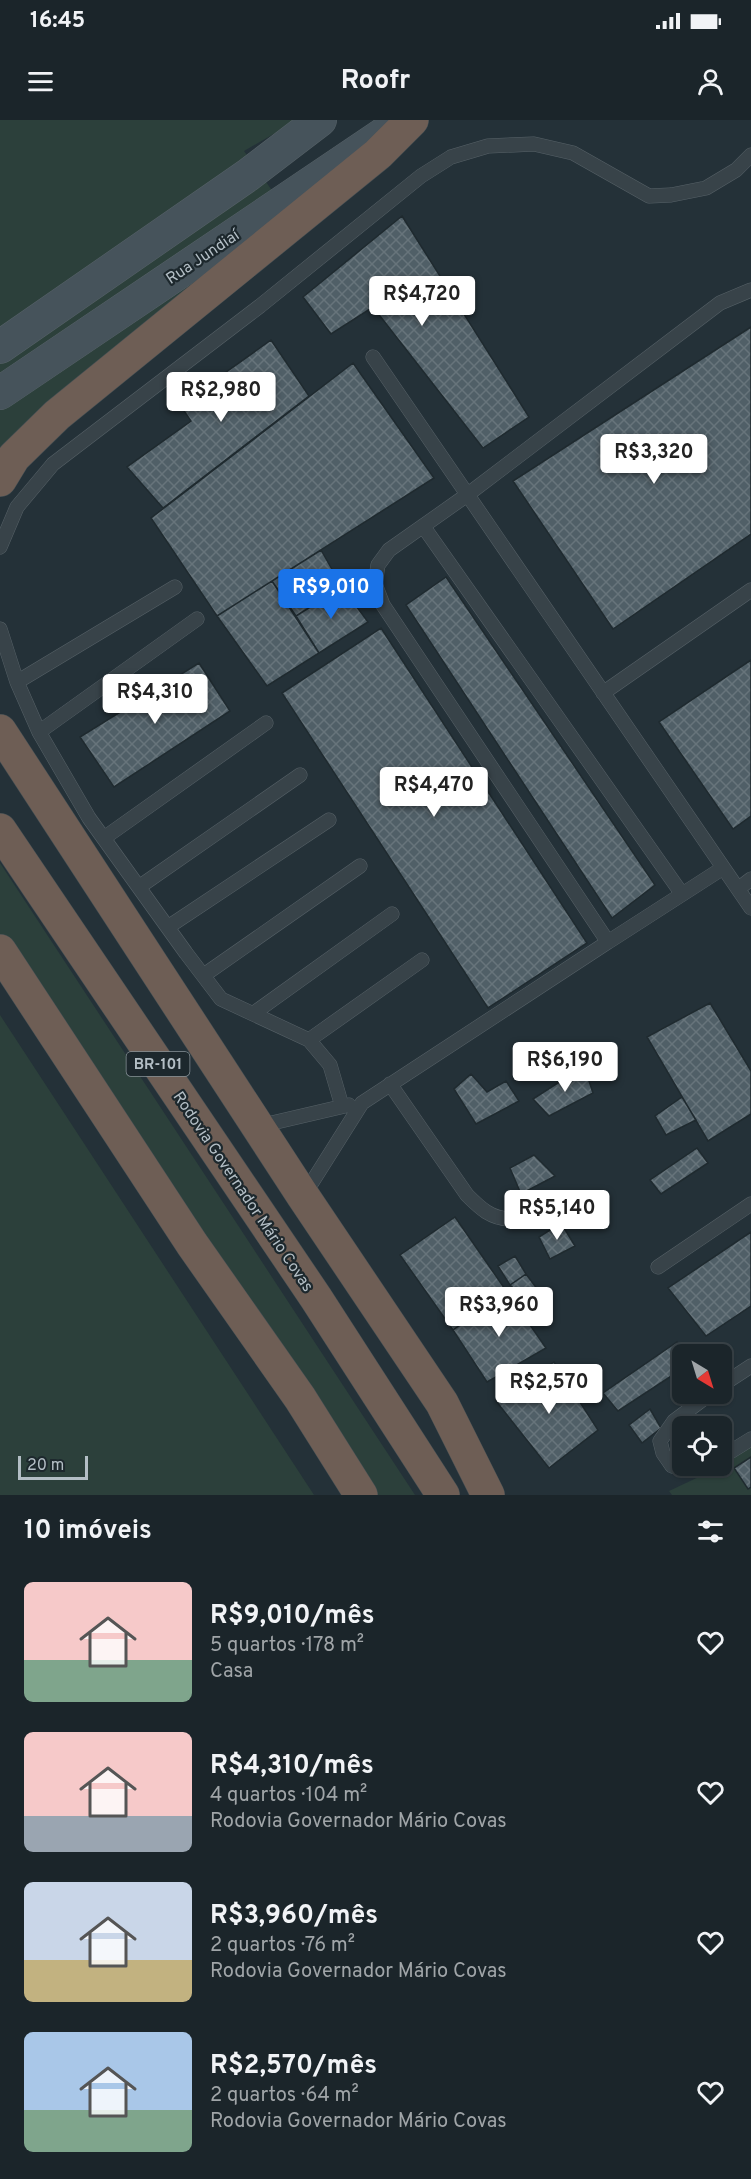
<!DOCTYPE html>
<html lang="pt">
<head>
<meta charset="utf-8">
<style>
  body { margin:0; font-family:Overpass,sans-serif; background:#242d32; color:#f1f3f6; height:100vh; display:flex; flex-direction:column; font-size:22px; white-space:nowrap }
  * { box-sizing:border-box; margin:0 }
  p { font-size:20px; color:#a0a5a8 }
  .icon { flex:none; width:33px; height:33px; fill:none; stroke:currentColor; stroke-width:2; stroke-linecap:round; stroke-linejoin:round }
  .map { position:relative; height:1375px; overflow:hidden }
  .side { display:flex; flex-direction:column; background:#1b252a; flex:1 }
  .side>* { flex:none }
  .needle { width:39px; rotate:142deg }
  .fabs { position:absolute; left:672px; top:1224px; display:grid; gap:12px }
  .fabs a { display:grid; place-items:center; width:60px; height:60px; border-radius:9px; background:#1b252a; box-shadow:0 2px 4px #0004,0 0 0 2px #394247; font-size:30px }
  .scale { position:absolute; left:18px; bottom:15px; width:70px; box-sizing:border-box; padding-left:6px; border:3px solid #b3bec5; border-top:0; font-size:16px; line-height:21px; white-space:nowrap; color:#b3bec5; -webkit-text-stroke:4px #1d282d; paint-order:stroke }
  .price { position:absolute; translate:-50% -51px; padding:0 14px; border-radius:6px; background:#fff; color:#222; font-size:20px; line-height:39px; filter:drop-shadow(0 2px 3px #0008) }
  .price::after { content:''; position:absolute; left:50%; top:36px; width:18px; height:14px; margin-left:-9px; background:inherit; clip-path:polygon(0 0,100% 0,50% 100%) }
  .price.selected { background:#1a73e8; color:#fff }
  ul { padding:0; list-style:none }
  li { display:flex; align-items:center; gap:18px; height:150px; padding:0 24px }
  li span { display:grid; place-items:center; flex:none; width:168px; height:120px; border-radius:9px; color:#555 }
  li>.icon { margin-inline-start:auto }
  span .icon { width:72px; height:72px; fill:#fffc; stroke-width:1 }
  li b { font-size:26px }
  h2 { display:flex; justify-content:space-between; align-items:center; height:72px; padding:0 24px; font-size:26px }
  .status { display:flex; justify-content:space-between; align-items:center; height:42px; padding:0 30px; background:#1b252a; direction:ltr }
  .status svg { height:16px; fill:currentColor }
  header { display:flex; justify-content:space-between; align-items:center; height:78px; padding:0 24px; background:#1b252a; font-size:27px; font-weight:700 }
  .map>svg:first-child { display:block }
  .green { fill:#2c403b }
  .building { fill:url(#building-cross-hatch); stroke:#1f2a2f; stroke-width:1.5 }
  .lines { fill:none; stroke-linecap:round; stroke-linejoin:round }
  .lane-casing { stroke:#566167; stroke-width:15 }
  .secondary-casing { stroke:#566167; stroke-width:34 }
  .highway-casing { stroke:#434e53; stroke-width:34 }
  .lane { stroke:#384349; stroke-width:14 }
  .secondary { stroke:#46535b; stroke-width:33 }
  .highway { stroke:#6e5e55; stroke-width:33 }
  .labels { text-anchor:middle; stroke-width:4.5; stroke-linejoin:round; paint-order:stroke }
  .shield { fill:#1d282d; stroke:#869197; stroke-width:1.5 }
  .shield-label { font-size:15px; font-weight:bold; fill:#b3bec5 }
  .street-label { font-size:16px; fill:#b3bec5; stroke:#1d282d }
</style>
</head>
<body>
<div class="status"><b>16:45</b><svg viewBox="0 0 49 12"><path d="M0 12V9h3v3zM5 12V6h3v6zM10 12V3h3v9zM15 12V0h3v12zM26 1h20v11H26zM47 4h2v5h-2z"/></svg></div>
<header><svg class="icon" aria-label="menu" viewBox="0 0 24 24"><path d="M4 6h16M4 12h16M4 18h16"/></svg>Roofr<svg class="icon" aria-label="person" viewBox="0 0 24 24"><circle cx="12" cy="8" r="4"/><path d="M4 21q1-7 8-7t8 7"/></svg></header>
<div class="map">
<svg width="751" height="1375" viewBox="0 0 751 1375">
  <defs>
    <pattern id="building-cross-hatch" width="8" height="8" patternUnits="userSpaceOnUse" patternTransform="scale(1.5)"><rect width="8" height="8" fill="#505f67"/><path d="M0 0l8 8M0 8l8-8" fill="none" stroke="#67747b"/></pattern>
  </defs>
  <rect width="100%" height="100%" fill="#243138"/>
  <!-- green -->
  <path class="green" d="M0 0H298L244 31 295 103 0 348Z
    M0 743 415 1375H370L0 820Z
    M0 895 314 1375H0Z
    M751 1324V1375H672L669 1371 722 1346Z"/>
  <!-- building -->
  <path class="building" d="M402 96 529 297 483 328 373 187 331 214 303 177Z
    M751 207V414L613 509 513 361Z
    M271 220 309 276 163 388 127 347 191 301 180 285Z
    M353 243 434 358 217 496 151 398Z
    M321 430 342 467 296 496 272 461Z
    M446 457 655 765 612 798 406 485Z
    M272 461 319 533 267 566 217 496Z
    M342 467 368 502 319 533 296 496Z
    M381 508 587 823 488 888 282 573Z
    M751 540V696L733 709 659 602Z
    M199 543 230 591 114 667 80 617Z
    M710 883 751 951V994L708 1021 647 917Z
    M584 946 593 973 549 996 533 979Z
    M471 954 487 972 506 961 519 981 476 1004 454 969Z
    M682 977 696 1000 666 1015 655 996Z
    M697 1028 708 1043 661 1074 650 1060Z
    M534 1035 555 1056 521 1074 510 1048Z
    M455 1097 507 1172 453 1210 400 1135Z
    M561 1103 575 1126 550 1139 539 1117Z
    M751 1112V1186L706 1216 668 1168Z
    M515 1136 526 1154 510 1165 498 1146Z
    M526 1154 538 1170 525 1179 510 1165Z
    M507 1172 546 1228 487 1262 453 1210Z
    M677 1222 682 1238V1249L618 1291 603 1273Z
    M554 1242 598 1310 549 1348 496 1281Z
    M650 1289 661 1308 642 1323 629 1305Z
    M751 1337V1367L748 1369 734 1348Z"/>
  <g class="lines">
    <defs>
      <path id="lane" d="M373 237 751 788
        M423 406 682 774
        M0 427 17 387 53 344 260 186 421 56 451 37 488 26 534 24 573 33 649 76 671 75 706 68 736 50 751 35
        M0 509 17 562 39 612 89 698 186 833 221 879 309 920 330 945 342 986
        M17 562 175 467
        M603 573 751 470
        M39 612 197 499
        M104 718 266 603
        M723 748 608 822 383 485 375 464 378 445 389 430 467 375 720 183 751 170
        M139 767 300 655
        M738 769 751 759
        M168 807 329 700
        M204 855 360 746
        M254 893 392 794
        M309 920 422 840
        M390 964 467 1075C480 1088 491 1099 511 1099
        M259 1006 349 985
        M304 1075 362 983 608 822
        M658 1147 751 1084
        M722 1265 751 1246
        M722 1337 751 1319
        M708 1346 695 1349 672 1346 663 1333 660 1321 674 1301 710 1274"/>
      <path id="secondary" d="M0 227 248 55 320 0
        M0 273 391 9"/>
      <path id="highway" d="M0 360 14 337 57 295 378 34 412 0
        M0 611 303 1076 442 1283 488 1375
        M0 710 316 1178 443 1375
        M0 831 192 1124 300 1278 361 1375"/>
    </defs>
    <!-- lane casing -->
    <use href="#lane" class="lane-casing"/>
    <!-- secondary casing -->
    <use href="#secondary" class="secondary-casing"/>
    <!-- highway casing -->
    <use href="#highway" class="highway-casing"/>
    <!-- lane -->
    <use href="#lane" class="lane"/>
    <!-- secondary -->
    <use href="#secondary" class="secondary"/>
    <!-- highway -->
    <use href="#highway" class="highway"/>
  </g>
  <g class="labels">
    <!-- shield labels -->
    <rect class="shield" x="126.5" y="932" width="63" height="24" rx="4.5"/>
    <g class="shield-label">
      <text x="158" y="949">BR-101</text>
    </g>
    <!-- street labels -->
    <g class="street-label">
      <text transform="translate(202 136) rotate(-34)" y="6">Rua Jundiaí</text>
      <text transform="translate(244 1071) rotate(56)" y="6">Rodovia Governador Mário Covas</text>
    </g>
  </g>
</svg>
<div class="fabs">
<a><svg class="needle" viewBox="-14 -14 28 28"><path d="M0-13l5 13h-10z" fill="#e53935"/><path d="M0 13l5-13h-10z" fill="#a0a5a8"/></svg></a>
<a><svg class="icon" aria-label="locate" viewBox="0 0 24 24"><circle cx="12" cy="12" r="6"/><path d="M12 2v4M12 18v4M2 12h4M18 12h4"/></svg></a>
</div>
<div class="scale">20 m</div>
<b class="price" style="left:422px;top:207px">R$4,720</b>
<b class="price" style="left:221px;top:303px">R$2,980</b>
<b class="price" style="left:654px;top:365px">R$3,320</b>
<b class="price selected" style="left:331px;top:500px">R$9,010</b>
<b class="price" style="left:155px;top:605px">R$4,310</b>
<b class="price" style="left:434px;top:698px">R$4,470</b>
<b class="price" style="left:565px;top:973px">R$6,190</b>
<b class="price" style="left:557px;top:1121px">R$5,140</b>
<b class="price" style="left:499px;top:1218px">R$3,960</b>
<b class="price" style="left:549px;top:1295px">R$2,570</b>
</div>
<section class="side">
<h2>10 imóveis<svg class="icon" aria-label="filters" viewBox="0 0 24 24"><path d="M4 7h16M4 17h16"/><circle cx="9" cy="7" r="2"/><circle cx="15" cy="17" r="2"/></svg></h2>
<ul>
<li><span style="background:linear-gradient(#f6c9c9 65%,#7fa58c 0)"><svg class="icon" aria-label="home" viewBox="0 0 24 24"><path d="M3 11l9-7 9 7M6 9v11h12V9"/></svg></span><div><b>R$9,010/mês</b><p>5 quartos · 178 m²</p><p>Casa</p></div><svg class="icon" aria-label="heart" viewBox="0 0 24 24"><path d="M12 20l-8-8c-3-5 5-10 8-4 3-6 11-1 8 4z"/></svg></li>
<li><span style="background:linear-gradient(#f6c9c9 70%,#9aa5b1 0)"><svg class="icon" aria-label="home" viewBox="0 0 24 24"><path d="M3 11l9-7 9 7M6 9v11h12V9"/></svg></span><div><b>R$4,310/mês</b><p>4 quartos · 104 m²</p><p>Rodovia Governador Mário Covas</p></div><svg class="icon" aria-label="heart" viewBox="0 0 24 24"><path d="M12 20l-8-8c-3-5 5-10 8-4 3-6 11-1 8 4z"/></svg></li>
<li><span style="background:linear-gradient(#c9d6e8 65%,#c2b280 0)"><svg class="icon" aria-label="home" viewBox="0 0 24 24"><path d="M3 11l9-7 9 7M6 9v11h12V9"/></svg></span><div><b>R$3,960/mês</b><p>2 quartos · 76 m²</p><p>Rodovia Governador Mário Covas</p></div><svg class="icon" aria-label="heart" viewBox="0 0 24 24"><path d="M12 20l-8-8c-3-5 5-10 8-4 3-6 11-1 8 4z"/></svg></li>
<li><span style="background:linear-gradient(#a9c7e8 65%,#7fa58c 0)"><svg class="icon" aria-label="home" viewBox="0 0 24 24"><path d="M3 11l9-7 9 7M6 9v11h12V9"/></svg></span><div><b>R$2,570/mês</b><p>2 quartos · 64 m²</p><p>Rodovia Governador Mário Covas</p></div><svg class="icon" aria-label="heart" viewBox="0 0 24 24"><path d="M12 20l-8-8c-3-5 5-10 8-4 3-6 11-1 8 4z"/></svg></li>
</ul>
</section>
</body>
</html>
